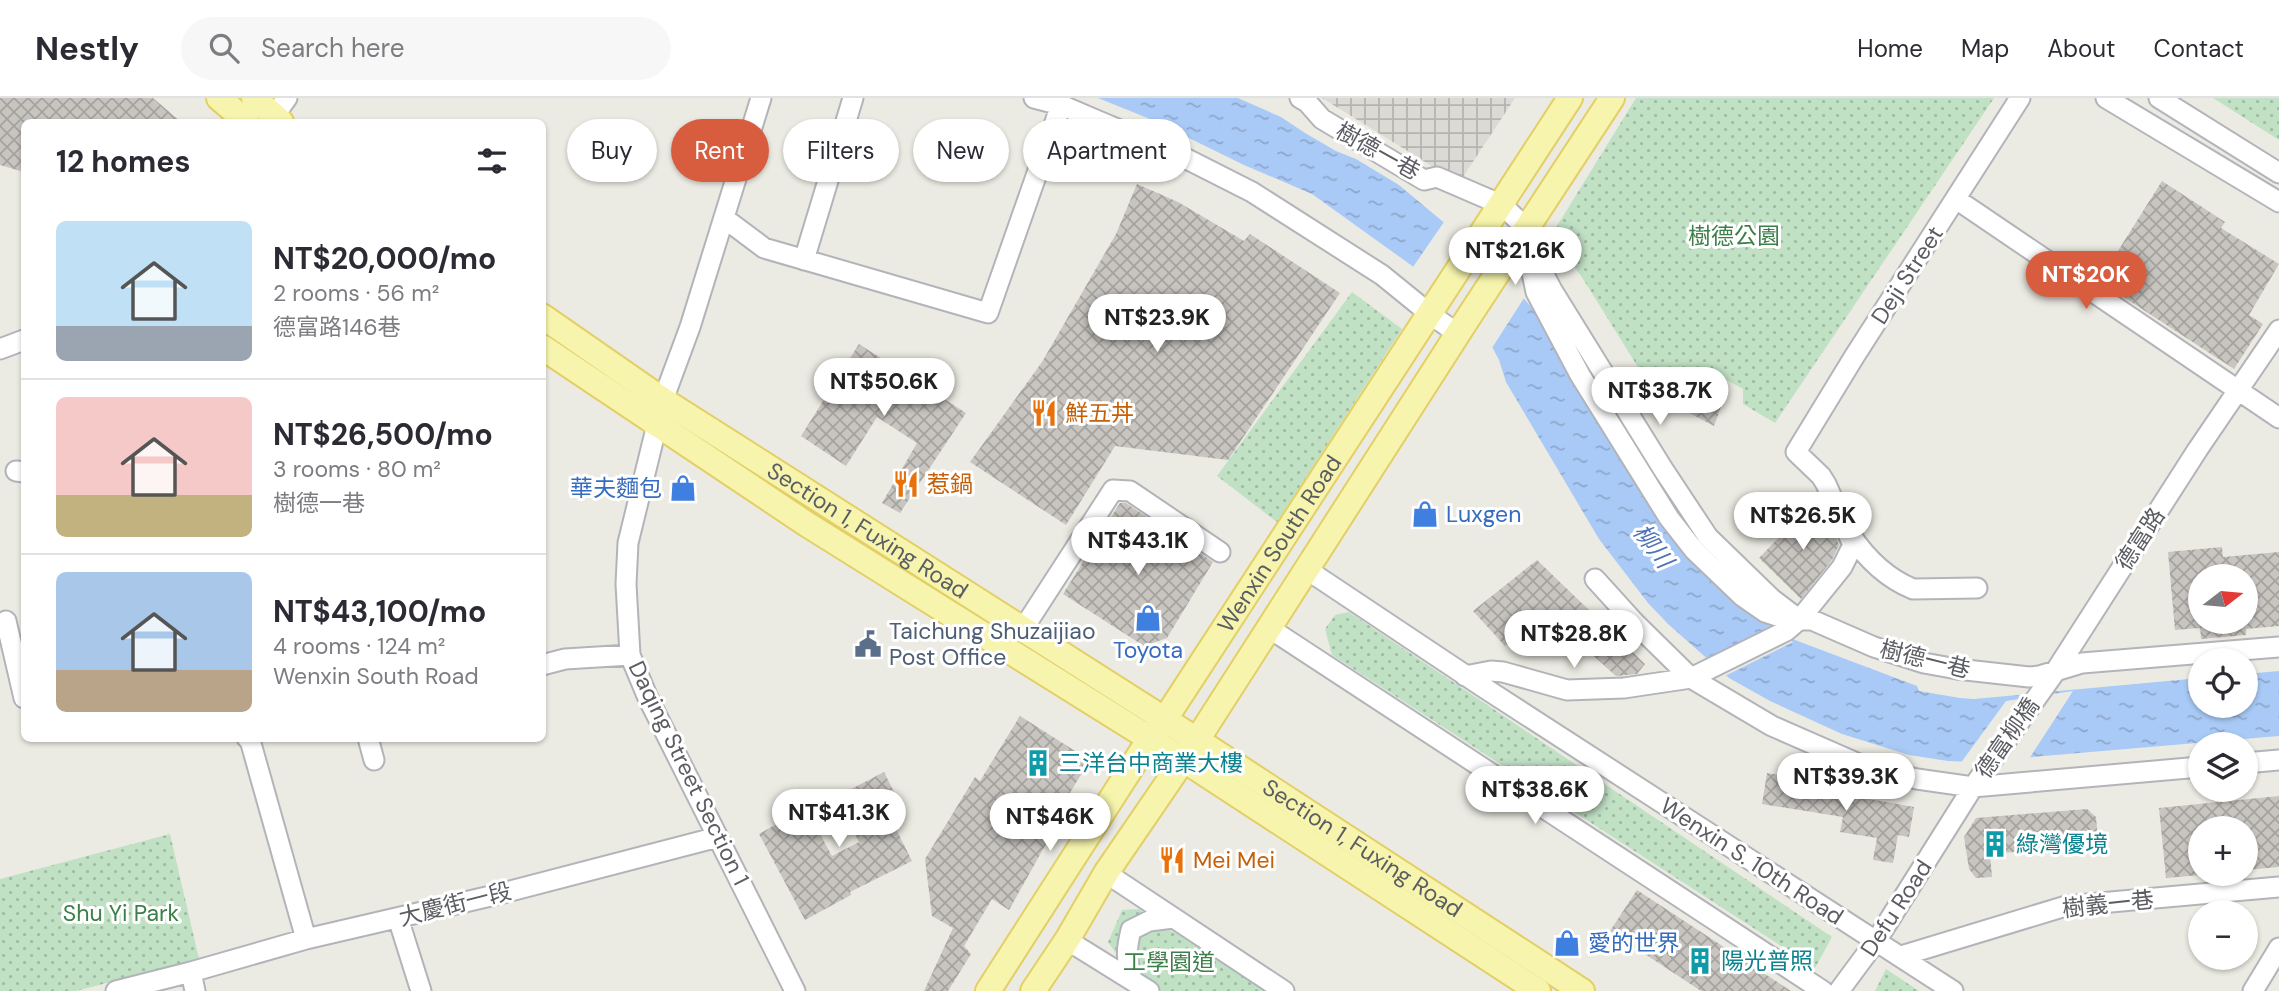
<!DOCTYPE html>
<html lang="en">
<head>
<meta charset="utf-8">
<style>
  body { margin:0; font-family:"DM Sans","Noto Sans TC",sans-serif; background:#f7f7f7; color:#2b2b33; height:100vh; display:flex; flex-direction:column; font-size:26px; white-space:nowrap }
  * { box-sizing:border-box; margin:0 }
  p { font-size:23px; color:#7c7c81 }
  .icon { flex:none; width:38px; height:38px; fill:none; stroke:currentColor; stroke-width:2; stroke-linecap:round; stroke-linejoin:round }
  .map { position:relative; flex:1; overflow:hidden }
  .side { position:absolute; left:21px; top:21px; width:525px; height:623px; display:flex; flex-direction:column; background:#fff; border-radius:10px; box-shadow:0 2px 5px #0004 }
  .side>* { flex:none }
  .top-card { position:absolute; left:567px; top:21px; width:665px; height:63px; display:flex; gap:14px }
  .needle { width:46px; rotate:74deg }
  .fabs { position:absolute; left:2188px; top:466px; display:grid; gap:14px }
  .fabs a { display:grid; place-items:center; width:70px; height:70px; border-radius:50%; background:#fff; box-shadow:0 2px 5px #0004; font-size:35px }
  .price { position:absolute; translate:-50% -60px; padding:0 16px; border-radius:24px; background:#fff; color:#222; font-size:23px; line-height:46px; filter:drop-shadow(0 2px 4px #0008) }
  .price::after { content:''; position:absolute; left:50%; top:42px; width:21px; height:16px; margin-left:-10px; background:inherit; clip-path:polygon(0 0,100% 0,50% 100%) }
  .price.current { background:#d75d3e; color:#fff }
  ul { padding:0; list-style:none }
  li { display:flex; align-items:center; gap:21px; height:175px; padding:0 35px }
  li+li { border-top:2px solid #e1e1e2 }
  li span { display:grid; place-items:center; flex:none; width:196px; height:140px; border-radius:10px; color:#555 }
  li>.icon { margin-inline-start:auto }
  span .icon { width:84px; height:84px; fill:#fffc; stroke-width:1 }
  li b { font-size:30px }
  h2 { display:flex; justify-content:space-between; align-items:center; height:84px; padding:0 35px; font-size:30px }
  .pill { padding:0 24px; border-radius:32px; background:#fff; box-shadow:0 2px 5px #0004; font-size:24px; line-height:63px }
  .pill.current { background:#d75d3e; color:#fff }
  header { display:flex; align-items:center; gap:42px; box-sizing:border-box; height:98px; padding:0 35px; background:#fff; border-bottom:2px solid #e1e1e2 }
  header strong { font-size:33px }
  nav { display:flex; gap:38px; margin-inline-start:auto; font-size:24px }
  .search { width:490px; height:63px; background:#f7f7f7; display:flex; align-items:center; gap:18px; box-sizing:border-box; padding:0 24px; border-radius:38px; color:#7c7c81; font-size:26px }
  .map>svg:first-child { display:block }
  .industrial { fill:url(#industrial-grid) }
  .park { fill:url(#park-dots) }
  .water { fill:url(#water-ripples) }
  .pier { fill:#ecebe3 }
  .building { fill:url(#building-cross-hatch); fill-rule:evenodd }
  .lines { fill:none; stroke-linecap:round; stroke-linejoin:round }
  .minor-casing { stroke:#b3b4b9; stroke-width:23 }
  .major-casing { stroke:#e3cf65; stroke-width:28 }
  .minor { stroke:#fff; stroke-width:19 }
  .major { stroke:#f6f4ad; stroke-width:24 }
  .labels { text-anchor:middle; stroke-width:6; stroke-linejoin:round; paint-order:stroke }
  .street-label { font-size:23px; fill:#5b5d62; stroke:#fff }
  .park-label { font-size:23px; fill:#3d7f48; stroke:#fff }
  .food-label { font-size:23px; fill:#c56008; stroke:#fff; text-anchor:start }
  .shop-label { font-size:23px; fill:#366cbe; stroke:#fff; text-anchor:start }
  .service-label { font-size:23px; fill:#4e5e75; stroke:#fff; text-anchor:start }
  .culture-label { font-size:23px; fill:#0d838f; stroke:#fff; text-anchor:start }
  .water-label { font-size:24px; font-style:italic; fill:#4e74b6; stroke:#fff }
</style>
</head>
<body>
<header>
<strong>Nestly</strong>
<div class="search"><svg class="icon" aria-label="search" viewBox="0 0 24 24"><circle cx="10" cy="10" r="6"/><path d="M15 15l6 6"/></svg>Search here</div>
<nav><a>Home</a><a>Map</a><a>About</a><a>Contact</a></nav>
</header>
<div class="map">
<svg width="2279" height="893" viewBox="0 0 2279 893">
  <defs>
    <pattern id="industrial-grid" width="8" height="8" patternUnits="userSpaceOnUse" patternTransform="scale(1.75)"><rect width="8" height="8" fill="#dbdad5"/><path d="M0 4h8M4 0v8" fill="none" stroke="#b5b4b0"/></pattern>
    <pattern id="park-dots" width="8" height="8" patternUnits="userSpaceOnUse" patternTransform="scale(1.75)"><rect width="8" height="8" fill="#c1e1c5"/><path d="M2 2h.1M6 6h.1" fill="none" stroke="#a0baa3" stroke-width="1.8" stroke-linecap="round"/></pattern>
    <pattern id="water-ripples" width="26" height="14" patternUnits="userSpaceOnUse" patternTransform="scale(1.75)"><rect width="26" height="14" fill="#a9caf6"/><path d="M2 4q2-2 4 0t4 0M15 11q2-2 4 0t4 0" fill="none" stroke="#8da7cb"/></pattern>
    <pattern id="building-cross-hatch" width="8" height="8" patternUnits="userSpaceOnUse" patternTransform="scale(1.75)"><rect width="8" height="8" fill="#c8c5c0"/><path d="M0 0l8 8M0 8l8-8" fill="none" stroke="#a5a39f"/></pattern>
  </defs>
  <rect width="100%" height="100%" fill="#ecebe3"/>
  <!-- industrial -->
  <path class="industrial" d="M1322 0H1515L1459 85Z"/>
  <!-- park -->
  <path class="park" d="M1636 0H1994L1775 325 1743 306V291L1710 273C1689 289 1683 298 1654 295L1585 184 1552 136Z
    M2213 0H2279V42Z
    M1352 194 1402 231 1277 424 1217 378Z
    M1349 514 1832 839 1815 870 1332 557 1325 531 1335 517Z
    M170 736 199 861 76 893H0V781Z
    M1139 811 1149 817 1118 858 1108 844 1122 812Z
    M1162 828 1194 845 1267 893H1161C1134 876 1129 865 1140 835Z
    M1886 871 1919 893H1875Z"/>
  <!-- water -->
  <path class="water" d="M1098 0H1238L1281 19 1305 35 1336 53 1356 61 1399 87 1490 163 1526 203 1540 220 1591 301 1751 512 1795 542 1917 588 1919 593 1960 600 1974 601 2200 580V607H2245V576L2279 573V638L1974 664 1948 663 1909 657 1842 636 1770 603 1729 580 1668 526 1648 505 1599 441 1506 284 1499 262 1476 218 1415 170 1312 96 1244 67 1150 21Z"/>
  <!-- pier -->
  <path class="pier" d="M1446 121 1493 160 1526 197 1490 253 1474 220 1411 172Z
    M1774 527 1793 544 1723 579 1702 562Z
    M2073 593 2027 664 1960 666 2006 603Z"/>
  <!-- building -->
  <path class="building" d="M0 0H153L181 24H24V74L0 67Z
    M2162 83 2225 124 2221 130 2279 166 2249 217 2263 226 2234 271 2099 183Z
    M1137 86 1178 104 1244 143 1250 136 1340 195 1228 362 1115 348 1066 427 970 364 1042 264 1116 136Z
    M859 246 966 315 900 415 882 405 917 345 877 319 846 368 801 338Z
    M1706 285 1726 295 1714 328 1682 311Z
    M1120 405H1126L1213 464 1167 540 1144 548 1063 496Z
    M1811 406 1831 428 1839 447 1832 462 1801 501 1759 460Z
    M2222 449 2223 459 2279 454V528L2246 531V537L2201 541 2200 528V530L2175 532 2168 454ZM2200 478H2245V524L2200 523Z
    M1537 462 1645 566 1637 576 1616 578 1546 515 1505 548 1473 513Z
    M1020 618 1083 658 1084 672 1046 733 1051 737 1009 812 992 801 964 848 971 856 948 893H924L953 830 932 818 925 761 975 679 980 683Z
    M884 674 902 710 889 717 912 763 850 794 851 797 805 822 759 736 806 710 832 758 859 744 836 699Z
    M1767 675 1791 679 1790 687 1914 709 1909 739 1898 737 1893 765 1873 762 1877 740 1840 734 1843 719 1762 706Z
    M2279 698V769L2245 772V730H2200V777L2166 780 2159 710Z
    M2087 711 2096 719 2098 743 2089 744 2090 748 1990 756 1992 779 1976 780 1969 771 1964 739 1976 720Z
    M1637 792 1791 893H1701L1610 833Z"/>
  <g class="lines">
    <defs>
      <path id="minor" d="M761 0 690 229 663 302 628 445 626 486 630 557 648 600 795 893
        M1034 0 1061 7 1096 22 1175 55 1252 94 1382 177 1430 216 1458 236
        M1300 0 1307 4 1322 21 1424 82 1437 79 1502 107 1527 131 1540 169 1552 192 1663 371 1708 439 1772 501 1793 517
        M2106 0 2279 104
        M2159 0 2279 75
        M274 24V18L287 0
        M1956 101 2279 320
        M724 120 764 150 988 215 1061 7
        M1527 131 1526 146 1536 194 1580 277 1669 420 1694 452 1742 498 1765 514 1786 521 1812 522 1874 549 1924 565 1957 571 2029 579 2039 578 2082 565 2279 549
        M804 162 853 0
        M0 251 24 242
        M16 373 24 374
        M1850 436C1866 460 1886 480 1913 491L1977 490
        M1306 471 1483 589 1953 893
        M1595 481 1634 524 1691 580 1772 628 1868 670 1917 681 1973 689 2200 669
        M6 523 24 600
        M1269 530 1823 893
        M1023 531 1113 392 1130 393 1220 454
        M542 567 565 561 630 557
        M1465 578 1491 573 1503 574 1567 592 1624 590 1691 580 1786 533 1800 521 1842 469 1853 447 1826 386 1821 378 1796 354 1854 259 2020 0
        M247 640 250 642 306 841
        M368 640 374 662
        M2245 665 2279 662
        M1106 775 1284 893
        M398 820 421 893
        M1067 842 1149 893
        M1901 858 2066 808 2279 789
        M191 874 195 893
        M1132 881C1126 861 1126 852 1131 832L1149 823 1173 820
        M116 893 191 874 306 841 495 797 718 739
        M1839 893 1876 843 1973 689 2055 574 2198 351 2279 232
        M2253 893 2279 850"/>
      <g id="major">
        <path d="M219 0 247 24"/>
        <path d="M254 0 281 24"/>
        <path id="s1" d="M542 218 663 302 1197 642 1582 893"/>
        <path d="M542 249 808 427 1184 662 1538 893"/>
        <path id="s2" d="M988 893 1149 642 1165 621 1570 0"/>
        <path d="M1033 893 1067 842 1106 775 1197 642 1466 223 1612 0"/>
      </g>
    </defs>
    <!-- minor casing -->
    <use href="#minor" class="minor-casing"/>
    <!-- major casing -->
    <use href="#major" class="major-casing"/>
    <!-- minor -->
    <use href="#minor" class="minor"/>
    <!-- major -->
    <use href="#major" class="major"/>
  </g>
  <!-- icons -->
  <defs>
    <symbol id="restaurant-bare" viewBox="-9 -9 18 18"><path d="M-5-6h1v4h1v-4h1v4h1v-4h1v5L-1.5 .5V6h-2V.5L-5-1ZM5-6V6H3V1.5H1.5Q1.5-4 5-6Z" fill="#e8710a" stroke="#fff" stroke-width="2.5" paint-order="stroke"/></symbol>
    <symbol id="shop-bare" viewBox="-9 -9 18 18"><path d="M-5-2.5h2.3a2.7 3.5 0 0 1 5.4 0H5L5.5 6h-11ZM-1.5-2.5h3a1.5 2.3 0 0 0-3 0Z" fill="#3f7fe0" stroke="#fff" stroke-width="2.5" paint-order="stroke"/></symbol>
    <symbol id="civic-bare" viewBox="-9 -9 18 18"><path d="M-.6-6.5H3V-4.5H.6V-3L4-1V1h2V6H-6V1h2V-1L-.6-3ZM-1.2 2.5V6h2.4V2.5Z" fill="#5c6f8a" stroke="#fff" stroke-width="2.5" paint-order="stroke"/></symbol>
    <symbol id="building-bare" viewBox="-9 -9 18 18"><path d="M-4-6H4V6H1V3H-1V6H-4ZM-2.5-4.3h1.7v1.8h-1.7ZM.8-4.3h1.7v1.8H.8ZM-2.5-1h1.7V.8h-1.7ZM.8-1h1.7V.8H.8Z" fill="#0f9aa8" stroke="#fff" stroke-width="2.5" paint-order="stroke"/></symbol>
  </defs>
  <g fill-rule="evenodd">
    <use href="#restaurant-bare" x="1025" y="296" width="38" height="38"/>
    <use href="#restaurant-bare" x="887" y="367" width="38" height="38"/>
    <use href="#shop-bare" x="664" y="371" width="38" height="38"/>
    <use href="#shop-bare" x="1406" y="397" width="38" height="38"/>
    <use href="#shop-bare" x="1129" y="501" width="38" height="38"/>
    <use href="#civic-bare" x="849" y="527" width="38" height="38"/>
    <use href="#building-bare" x="1019" y="646" width="38" height="38"/>
    <use href="#building-bare" x="1976" y="727" width="38" height="38"/>
    <use href="#restaurant-bare" x="1153" y="743" width="38" height="38"/>
    <use href="#shop-bare" x="1548" y="826" width="38" height="38"/>
    <use href="#building-bare" x="1681" y="844" width="38" height="38"/>
  </g>
  <g class="labels">
    <!-- street labels -->
    <g class="street-label">
      <text transform="translate(1378 53) rotate(29)" y="8">樹德一巷</text>
      <text transform="translate(1907 177) rotate(-57)" y="8">Deji Street</text>
      <text dy="8" stroke="none"><textPath href="#s1" startOffset="390">Section 1, Fuxing Road</textPath></text>
      <text transform="translate(2140 441) rotate(-57)" y="8">德富路</text>
      <text dy="8" stroke="none"><textPath href="#s2" startOffset="534">Wenxin South Road</textPath></text>
      <text transform="translate(1925 561) rotate(14)" y="8">樹德一巷</text>
      <text transform="translate(2007 640) rotate(-55)" y="8">德富柳橋</text>
      <text transform="translate(689 675) rotate(64)" y="8">Daqing Street Section 1</text>
      <text dy="8" stroke="none"><textPath href="#s1" startOffset="978">Section 1, Fuxing Road</textPath></text>
      <text transform="translate(1752 763) rotate(33)" y="8">Wenxin S. 10th Road</text>
      <text transform="translate(455 806) rotate(-14)" y="8">大慶街一段</text>
      <text transform="translate(2108 806) rotate(-6)" y="8">樹義一巷</text>
      <text transform="translate(1896 810) rotate(-57)" y="8">Defu Road</text>
    </g>
    <!-- park labels -->
    <g class="park-label">
      <text x="1734" y="146">樹德公園</text>
      <text x="121" y="823">Shu Yi Park</text>
      <text x="1169" y="872">工學園道</text>
    </g>
    <!-- food labels -->
    <g class="food-label">
      <text x="1065" y="323">鮮五丼</text>
      <text x="927" y="394">惹鍋</text>
      <text x="1193" y="770">Mei Mei</text>
    </g>
    <!-- shop labels -->
    <g class="shop-label">
      <text x="662" y="398" text-anchor="end">華夫麵包</text>
      <text x="1446" y="424">Luxgen</text>
      <text x="1148" y="560" text-anchor="middle">Toyota</text>
      <text x="1588" y="853">愛的世界</text>
    </g>
    <!-- service labels -->
    <g class="service-label">
      <text x="889" y="541">Taichung Shuzaijiao<tspan x="889" dy="26">Post Office</tspan></text>
    </g>
    <!-- culture labels -->
    <g class="culture-label">
      <text x="1059" y="673">三洋台中商業大樓</text>
      <text x="2016" y="754">綠灣優境</text>
      <text x="1721" y="871">陽光普照</text>
    </g>
    <!-- water labels -->
    <g class="water-label">
      <text transform="translate(1653 448) rotate(53)" y="8">柳川</text>
    </g>
  </g>
</svg>
<div class="fabs">
<a><svg class="needle" viewBox="-14 -14 28 28"><path d="M0-13l5 13h-10z" fill="#e53935"/><path d="M0 13l5-13h-10z" fill="#7c7c81"/></svg></a>
<a><svg class="icon" aria-label="locate" viewBox="0 0 24 24"><circle cx="12" cy="12" r="6"/><path d="M12 2v4M12 18v4M2 12h4M18 12h4"/></svg></a>
<a><svg class="icon" aria-label="layers" viewBox="0 0 24 24"><path d="M12 4l9 5-9 5-9-5zM3 14l9 5 9-5"/></svg></a>
<a>+</a>
<a>−</a>
</div>
<b class="price" style="left:1515px;top:189px">NT$21.6K</b>
<b class="price current" style="left:2086px;top:213px">NT$20K</b>
<b class="price" style="left:1157px;top:256px">NT$23.9K</b>
<b class="price" style="left:884px;top:320px">NT$50.6K</b>
<b class="price" style="left:1660px;top:329px">NT$38.7K</b>
<b class="price" style="left:1803px;top:454px">NT$26.5K</b>
<b class="price" style="left:1138px;top:479px">NT$43.1K</b>
<b class="price" style="left:1574px;top:572px">NT$28.8K</b>
<b class="price" style="left:1846px;top:715px">NT$39.3K</b>
<b class="price" style="left:1535px;top:728px">NT$38.6K</b>
<b class="price" style="left:839px;top:751px">NT$41.3K</b>
<b class="price" style="left:1050px;top:755px">NT$46K</b>
<div class="top-card">
<a class="pill">Buy</a>
<a class="pill current">Rent</a>
<a class="pill">Filters</a>
<a class="pill">New</a>
<a class="pill">Apartment</a>
</div>
<section class="side">
<h2>12 homes<svg class="icon" aria-label="filters" viewBox="0 0 24 24"><path d="M4 7h16M4 17h16"/><circle cx="9" cy="7" r="2"/><circle cx="15" cy="17" r="2"/></svg></h2>
<ul>
<li><span style="background:linear-gradient(#bfe0f5 75%,#9aa5b1 0)"><svg class="icon" aria-label="home" viewBox="0 0 24 24"><path d="M3 11l9-7 9 7M6 9v11h12V9"/></svg></span><div><b>NT$20,000/mo</b><p>2 rooms · 56 m²</p><p>德富路146巷</p></div></li>
<li><span style="background:linear-gradient(#f6c9c9 70%,#c2b280 0)"><svg class="icon" aria-label="home" viewBox="0 0 24 24"><path d="M3 11l9-7 9 7M6 9v11h12V9"/></svg></span><div><b>NT$26,500/mo</b><p>3 rooms · 80 m²</p><p>樹德一巷</p></div></li>
<li><span style="background:linear-gradient(#a9c7e8 70%,#b9a48a 0)"><svg class="icon" aria-label="home" viewBox="0 0 24 24"><path d="M3 11l9-7 9 7M6 9v11h12V9"/></svg></span><div><b>NT$43,100/mo</b><p>4 rooms · 124 m²</p><p>Wenxin South Road</p></div></li>
</ul>
</section>
</div>
</body>
</html>
